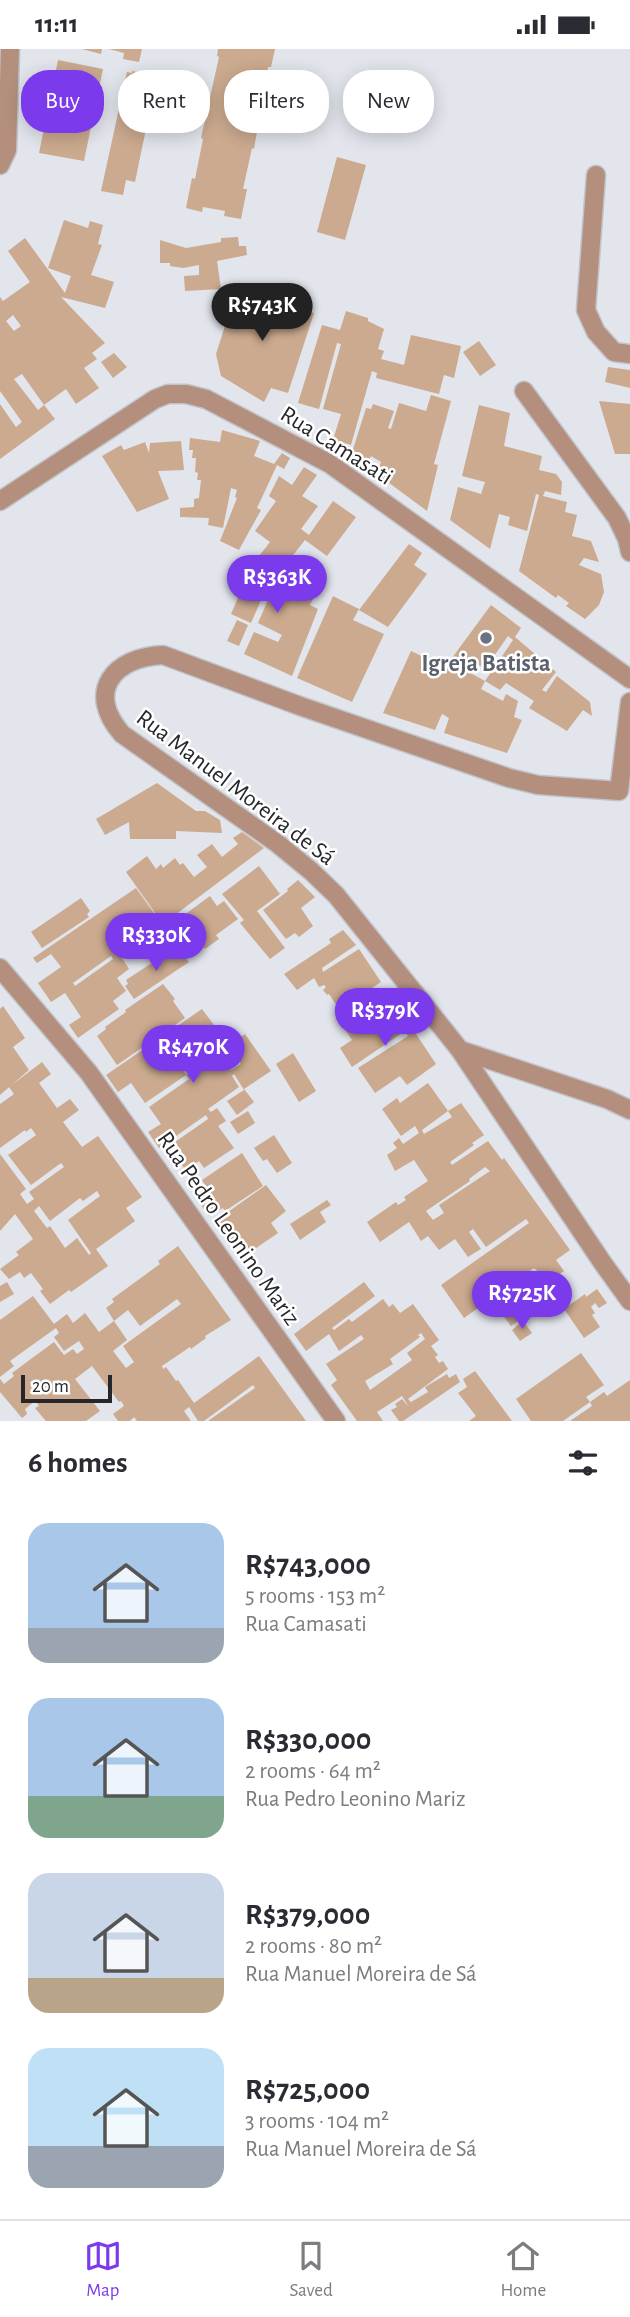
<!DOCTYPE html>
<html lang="en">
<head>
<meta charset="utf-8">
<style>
  body { margin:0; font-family:"Alegreya Sans",sans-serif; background:#f2f2f3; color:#2b2b33; height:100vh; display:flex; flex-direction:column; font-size:26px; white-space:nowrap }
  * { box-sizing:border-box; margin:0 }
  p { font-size:23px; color:#7c7c81 }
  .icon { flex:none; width:38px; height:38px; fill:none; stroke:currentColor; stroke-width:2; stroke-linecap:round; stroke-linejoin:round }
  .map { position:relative; height:1372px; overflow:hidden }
  .side { display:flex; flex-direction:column; background:#fff; flex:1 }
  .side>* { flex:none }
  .guide { position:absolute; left:21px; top:21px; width:588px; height:63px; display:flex; gap:14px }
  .scale { position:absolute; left:21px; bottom:18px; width:91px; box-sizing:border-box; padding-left:7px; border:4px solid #26272a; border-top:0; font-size:19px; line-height:24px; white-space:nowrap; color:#26272a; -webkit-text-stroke:5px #fff; paint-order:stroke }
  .price { position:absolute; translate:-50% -60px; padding:0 16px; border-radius:24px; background:#7c3aed; color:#fff; font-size:23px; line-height:46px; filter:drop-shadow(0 2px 4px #0008) }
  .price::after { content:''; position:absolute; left:50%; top:42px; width:21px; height:16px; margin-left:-10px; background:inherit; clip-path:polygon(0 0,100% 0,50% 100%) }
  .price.current { background:#222; color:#fff }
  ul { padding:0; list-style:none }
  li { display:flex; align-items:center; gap:21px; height:175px; padding:0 28px }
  li span { display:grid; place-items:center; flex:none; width:196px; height:140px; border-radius:21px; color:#555 }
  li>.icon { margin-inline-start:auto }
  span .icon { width:84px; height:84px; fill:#fffc; stroke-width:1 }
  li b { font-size:30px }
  h2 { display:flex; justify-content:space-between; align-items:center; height:84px; padding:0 28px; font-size:30px }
  .chip { padding:0 24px; border-radius:28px; background:#fff; box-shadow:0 4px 18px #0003; font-size:24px; line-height:63px }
  .chip.current { background:#7c3aed; color:#fff }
  .status { display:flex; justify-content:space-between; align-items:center; height:49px; padding:0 35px; background:#fff; direction:ltr }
  .status svg { height:19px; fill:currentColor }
  .tab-bar { display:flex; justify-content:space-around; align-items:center; height:98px; border-top:2px solid #e1e1e2; background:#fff; font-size:19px; color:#7c7c81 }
  .tab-bar a { display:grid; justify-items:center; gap:4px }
  .tab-bar .current { color:#7c3aed }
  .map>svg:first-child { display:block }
  .building { fill:#cbaa8f; fill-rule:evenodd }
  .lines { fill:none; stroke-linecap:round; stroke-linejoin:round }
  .minor-casing { stroke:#c0c3c9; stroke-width:21 }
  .minor { stroke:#b48f7e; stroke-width:18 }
  .worship-dot { fill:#6b7280; stroke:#fff; stroke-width:2.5 }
  .labels { text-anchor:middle; stroke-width:5; stroke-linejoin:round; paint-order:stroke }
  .street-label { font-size:24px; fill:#26272a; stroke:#fff }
  .worship-label { font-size:24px; font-weight:bold; fill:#5b616d; stroke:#fff }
</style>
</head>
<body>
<div class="status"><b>11:11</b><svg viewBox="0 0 49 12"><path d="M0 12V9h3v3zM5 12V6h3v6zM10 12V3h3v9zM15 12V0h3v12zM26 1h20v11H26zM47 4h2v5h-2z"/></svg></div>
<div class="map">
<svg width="630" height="1372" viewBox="0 0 630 1372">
  <rect width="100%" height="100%" fill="#e2e5ec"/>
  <!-- building -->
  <path class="building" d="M82 0H102L101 5Z
    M109 0H142L139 13 123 10 124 4Z
    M218 0H275L271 18H268L254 100 252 99 243 140H247L241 170 224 167 225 162 203 158 202 163 186 159 192 129 195 130 203 90 201 89 219 8 217 7Z
    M58 11 103 20 84 112 39 104Z
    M132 22 157 27 135 133 126 131 123 146 101 142 127 23 132 24Z
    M337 108 366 116 345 191 317 183Z
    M64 171 88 179 90 172 103 176 98 195 102 196 91 226 114 233 105 259 61 248 105 294 92 304 97 310 84 319 99 339 76 355 66 340 44 356 22 325 14 330 38 361 44 356 55 370 0 410V355L16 378 22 373 0 342V248L3 252 30 233 8 202 25 189 65 244 71 227 48 219ZM13 266 21 277 14 282 6 272Z
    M238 188 239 197H246L247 206 217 212 221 240 185 242 184 227 199 226V216L183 219 170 217V214H160V191L186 199 221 193V189Z
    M237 239 268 249 269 245 295 253 294 257 314 264 288 344 271 339 264 353 221 327 216 305Z
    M346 262 368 269V272L384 280 378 300 384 302 381 310 404 316 411 286 461 297 454 329 444 326 439 345 376 329 377 324 372 322 351 396 333 391 341 365 323 360 341 295 337 294 319 360 298 354 322 276 340 281Z
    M479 292 496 316 480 327 463 303Z
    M114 304 127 318 113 329 101 313Z
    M608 318 630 321V339L605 333Z
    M431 346 451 352 434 415 438 416 427 462 377 425 381 413 371 407 368 414 364 412 362 417 350 410 366 359 371 360 373 355 394 362 388 379 391 380 399 354 426 362Z
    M599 352 630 355V405H615Z
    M479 356 510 364 504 397 542 407 539 421 556 425 562 433 561 446 545 442 543 447 567 453 565 463 577 466 572 487 591 492 599 513 584 509 579 516 601 525 604 543 599 556 585 570 566 557 569 554 558 546 556 549 519 522 539 446 536 445 527 482 508 476 510 468 499 465 490 500 450 471 458 438 481 445 485 433 462 427Z
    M222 381 260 392 254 407 274 415 282 404 290 409 284 420 277 416 257 459 261 461 239 501 220 492 237 449 235 448 237 441 231 439 223 479 208 476 209 469 180 468V459L194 458V450L199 449 201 431H197L198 424 195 423 196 409H192L193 401H189L190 389 220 393Z
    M181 392 184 421 158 422 169 450 137 463 102 407 121 396 124 401 145 393 149 404 150 394Z
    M304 418 317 426 302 447 318 457 301 480 309 486 333 452 356 468 327 507 305 491 283 519 259 507 270 493 255 482 276 452 269 447 279 427 292 436Z
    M409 495 422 504 414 516 427 525 388 578 359 561Z
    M255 509 318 540 310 556 318 560 292 627 244 605 254 583 278 593 282 586 258 574 271 544 265 542 251 574 231 565Z
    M333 547 359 560 353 571 384 585 352 653 297 629Z
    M491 556 521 579 515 588 556 623 542 641 546 643 557 627 590 653 592 667 583 661 567 682 529 659 534 652 506 634 500 641 485 632 513 591 508 587 485 620 472 611 465 621 485 632 481 640 503 652 506 645 518 652 514 668 522 671 507 704 444 684 449 669 442 665 435 681 383 664 411 602 442 617 444 610 449 613Z
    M237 571 248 576 239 597 227 592Z
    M157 734 196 762H205L220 771 222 784 176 782V790H130L129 773 105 786 96 770Z
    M242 783 264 799 163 875 126 823 147 807 156 820 161 815 163 819 175 809 180 816 183 814 194 828 207 818 197 806 212 795 222 808 238 795 233 789Z
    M259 817 280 845 257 862 285 899 270 910 240 874 244 871 222 845Z
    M298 831 315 848 301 859 313 877 299 888 295 884 286 890 263 861 288 842 287 840Z
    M136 839 162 875 120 906 129 920 117 929 126 942 113 952 119 960 78 989 69 976 81 968 65 944 51 953 38 934 61 918 51 905 37 914 33 909ZM111 907 113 910 75 937 73 934Z
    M210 847 217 857 224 852 238 870 216 886 219 890 205 900 180 869Z
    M81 849 90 862 87 865 89 868 42 899 31 883Z
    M343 881 356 896 322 919 323 923 359 900 381 933 351 953 353 955 341 963 329 945 327 946 323 941 326 938 324 936 319 938 314 929 297 941 284 925 331 894 329 890Z
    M176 898 189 913 134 950 125 937 128 935 126 931Z
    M163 935 175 950 173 952 185 969 117 1016 97 987 106 980 105 978 126 963 125 961Z
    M373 952 385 971 400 961 436 1015 407 1036 400 1027 375 1044 358 1019 408 987 405 982 352 1018 340 999 352 991 340 973Z
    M3 957 25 989 13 998 29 1021 0 1046V960Z
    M202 960 229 996 245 985 271 1022 244 1040 254 1053 237 1066 227 1052 244 1041 234 1025 232 1027 239 1038 208 1060 211 1063 217 1059 226 1072 218 1077 234 1099 204 1119 199 1112 186 1122 178 1110 184 1106 175 1093 208 1070 206 1066 159 1099 148 1083 161 1075 149 1058 189 1030 186 1026 200 1016 186 997 180 1001 186 1010 183 1012 186 1015 181 1018 186 1026 145 1054 131 1034 118 1043 106 1026ZM229 997 241 1015 231 1021 219 1003Z
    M293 1004 316 1042 299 1053 276 1015Z
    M42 1013 51 1025 39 1034 57 1059 70 1050 79 1061 63 1073 82 1098 98 1087 142 1148 126 1159 135 1172 96 1200 108 1217 71 1243 69 1241 50 1255 40 1242 43 1240 31 1224 24 1229 20 1223 9 1230 0 1220 19 1206 16 1203 33 1190 15 1165 0 1182V1105L26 1140 20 1145 27 1155 34 1150 29 1143 64 1118 61 1114 31 1136 8 1106 36 1086 31 1079 26 1083 25 1081 0 1099V1055L14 1045 9 1038ZM97 1142 100 1147 68 1171 91 1204 89 1206 77 1189 65 1199 50 1177 47 1179 34 1162 39 1157 50 1172 80 1149 83 1152Z
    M428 1034 448 1062 422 1081 424 1085 452 1068 448 1062 461 1054 484 1086 472 1094 474 1096 450 1113 452 1116 488 1092 502 1111 504 1109 570 1201 556 1211 564 1222 546 1234 555 1246 511 1277 498 1260 543 1227 534 1219 520 1229 523 1233 500 1248 498 1245 464 1269 441 1236 529 1174 526 1170 486 1198 473 1180 469 1183 481 1200 468 1208 455 1190 439 1201 428 1187 421 1192 409 1173 380 1193 367 1173 396 1153 398 1156 406 1151 404 1148 428 1132 414 1111 395 1122 387 1106 397 1099 393 1094 399 1089 403 1095 419 1084 415 1077 401 1087 382 1060 397 1049 400 1054ZM485 1118 490 1122 439 1156 444 1164 433 1171 426 1162 470 1132 469 1130Z
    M248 1062 255 1074 238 1085 230 1073Z
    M274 1086 292 1114 277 1124 267 1110 263 1112 254 1099Z
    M242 1104 263 1137 225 1162 223 1159 209 1167 201 1156 213 1148 202 1131Z
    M266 1136 286 1162 271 1174 278 1184 240 1210 214 1173Z
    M327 1151 331 1156 320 1163 326 1173 300 1191 290 1175Z
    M178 1197 231 1271 205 1287 206 1289 191 1300 190 1298 162 1317 163 1320 166 1318 176 1332 178 1331 194 1354 259 1307 306 1372H208L255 1339 253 1336 204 1372H198L189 1358 184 1362 191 1372H137L134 1368 130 1372H118L113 1365 124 1357 121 1352 119 1353 92 1317 75 1330 100 1362 86 1372H46L35 1359 39 1357 35 1352 25 1360 27 1365 22 1369 0 1343V1330L4 1335 14 1327 12 1324 54 1293 64 1306 73 1300 77 1305 84 1300 79 1292 64 1302 54 1288 59 1284 56 1279 10 1312 14 1317 0 1328V1271L33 1247 54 1275 67 1265 73 1274 85 1264 99 1283 114 1272 127 1291 113 1302 126 1319 134 1313 123 1297 181 1255 177 1250 140 1277 128 1261 114 1272 106 1259 114 1253 112 1250 160 1215 158 1212Z
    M7 1233 14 1245 0 1253V1237Z
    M364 1233 375 1247 332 1279 334 1281 349 1270 352 1273 383 1250 389 1258 393 1255 400 1264 413 1255 439 1291 431 1297 438 1306 435 1308 439 1314 443 1312 448 1320 408 1350 411 1353 428 1343 425 1338 447 1325 449 1329 456 1325 460 1333 403 1372H399L391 1361 397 1358 395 1355 402 1350 409 1358 402 1347 377 1363 383 1372H357L331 1336 337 1331 326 1315 364 1290 361 1286 339 1302 329 1285 306 1302 294 1285ZM421 1284 425 1290 407 1304 412 1311 370 1341 365 1332 393 1315 390 1310 420 1288 418 1286Z
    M597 1240 607 1254 599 1259 595 1254 591 1258 595 1264 592 1266 600 1278 584 1289 564 1260 585 1245 586 1248Z
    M523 1272 532 1284 520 1292 512 1281Z
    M581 1304 604 1336 586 1348 590 1353 563 1372H531L516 1350Z
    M475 1322 512 1372H469L476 1367 458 1344 467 1338 463 1330Z
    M630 1331V1372H570L592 1357 590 1353 604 1343 607 1347Z"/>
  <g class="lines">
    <defs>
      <path id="minor" d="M0 116 7 101 10 0
        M596 126 586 261 596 283 614 303 630 305
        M524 342 617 469 627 490 630 503
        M0 452 155 350 168 345H186L206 350 330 415 630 630
        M630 653 619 742 538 736 509 729 300 657 163 606C114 608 85 642 122 685L278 795 311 822 336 846 460 1001 602 1213 630 1252
        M0 919 89 1024 336 1372
        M460 1001 607 1050 630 1061"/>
    </defs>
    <!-- minor casing -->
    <use href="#minor" class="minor-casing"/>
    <!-- minor -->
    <use href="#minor" class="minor"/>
  </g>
  <!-- markers -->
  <circle class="worship-dot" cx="486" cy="589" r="7"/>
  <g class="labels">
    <!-- street labels -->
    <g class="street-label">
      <text transform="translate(337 396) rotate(32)" y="8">Rua Camasati</text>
      <text transform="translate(236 738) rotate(37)" y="8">Rua Manuel Moreira de Sá</text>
      <text transform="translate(229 1179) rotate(55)" y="8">Rua Pedro Leonino Mariz</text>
    </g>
    <!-- worship labels -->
    <g class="worship-label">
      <text x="486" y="622">Igreja Batista</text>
    </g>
  </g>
</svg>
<div class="scale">20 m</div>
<b class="price current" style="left:262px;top:294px">R$743K</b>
<b class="price" style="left:277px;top:566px">R$363K</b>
<b class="price" style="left:156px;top:924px">R$330K</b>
<b class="price" style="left:385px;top:999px">R$379K</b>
<b class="price" style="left:193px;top:1036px">R$470K</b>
<b class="price" style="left:522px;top:1282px">R$725K</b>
<div class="guide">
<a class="chip current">Buy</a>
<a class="chip">Rent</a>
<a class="chip">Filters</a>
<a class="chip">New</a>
</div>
</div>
<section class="side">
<h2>6 homes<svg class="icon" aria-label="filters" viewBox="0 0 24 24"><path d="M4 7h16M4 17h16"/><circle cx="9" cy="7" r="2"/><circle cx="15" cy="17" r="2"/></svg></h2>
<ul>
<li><span style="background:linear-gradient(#a9c7e8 75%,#9aa5b1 0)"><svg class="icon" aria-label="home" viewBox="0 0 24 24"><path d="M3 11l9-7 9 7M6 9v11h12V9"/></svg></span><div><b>R$743,000</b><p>5 rooms · 153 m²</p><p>Rua Camasati</p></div></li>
<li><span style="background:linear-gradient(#a9c7e8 70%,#7fa58c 0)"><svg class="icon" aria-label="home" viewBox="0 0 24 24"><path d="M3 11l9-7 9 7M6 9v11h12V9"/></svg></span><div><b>R$330,000</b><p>2 rooms · 64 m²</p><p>Rua Pedro Leonino Mariz</p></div></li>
<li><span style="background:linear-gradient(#c9d6e8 75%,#b9a48a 0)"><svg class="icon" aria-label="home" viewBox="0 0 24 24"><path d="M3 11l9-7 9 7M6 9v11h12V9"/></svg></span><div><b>R$379,000</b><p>2 rooms · 80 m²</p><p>Rua Manuel Moreira de Sá</p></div></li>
<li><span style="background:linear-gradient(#bfe0f5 70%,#9aa5b1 0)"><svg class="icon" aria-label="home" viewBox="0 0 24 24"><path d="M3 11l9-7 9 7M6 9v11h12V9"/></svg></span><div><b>R$725,000</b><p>3 rooms · 104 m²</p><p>Rua Manuel Moreira de Sá</p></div></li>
</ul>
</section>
<nav class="tab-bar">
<a class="current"><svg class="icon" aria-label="map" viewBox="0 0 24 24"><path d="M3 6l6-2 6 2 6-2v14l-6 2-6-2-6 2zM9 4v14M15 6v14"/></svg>Map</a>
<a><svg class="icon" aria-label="saved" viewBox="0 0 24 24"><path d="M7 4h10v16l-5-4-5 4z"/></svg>Saved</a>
<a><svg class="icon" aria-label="home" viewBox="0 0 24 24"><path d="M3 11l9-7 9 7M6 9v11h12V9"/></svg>Home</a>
</nav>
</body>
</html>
